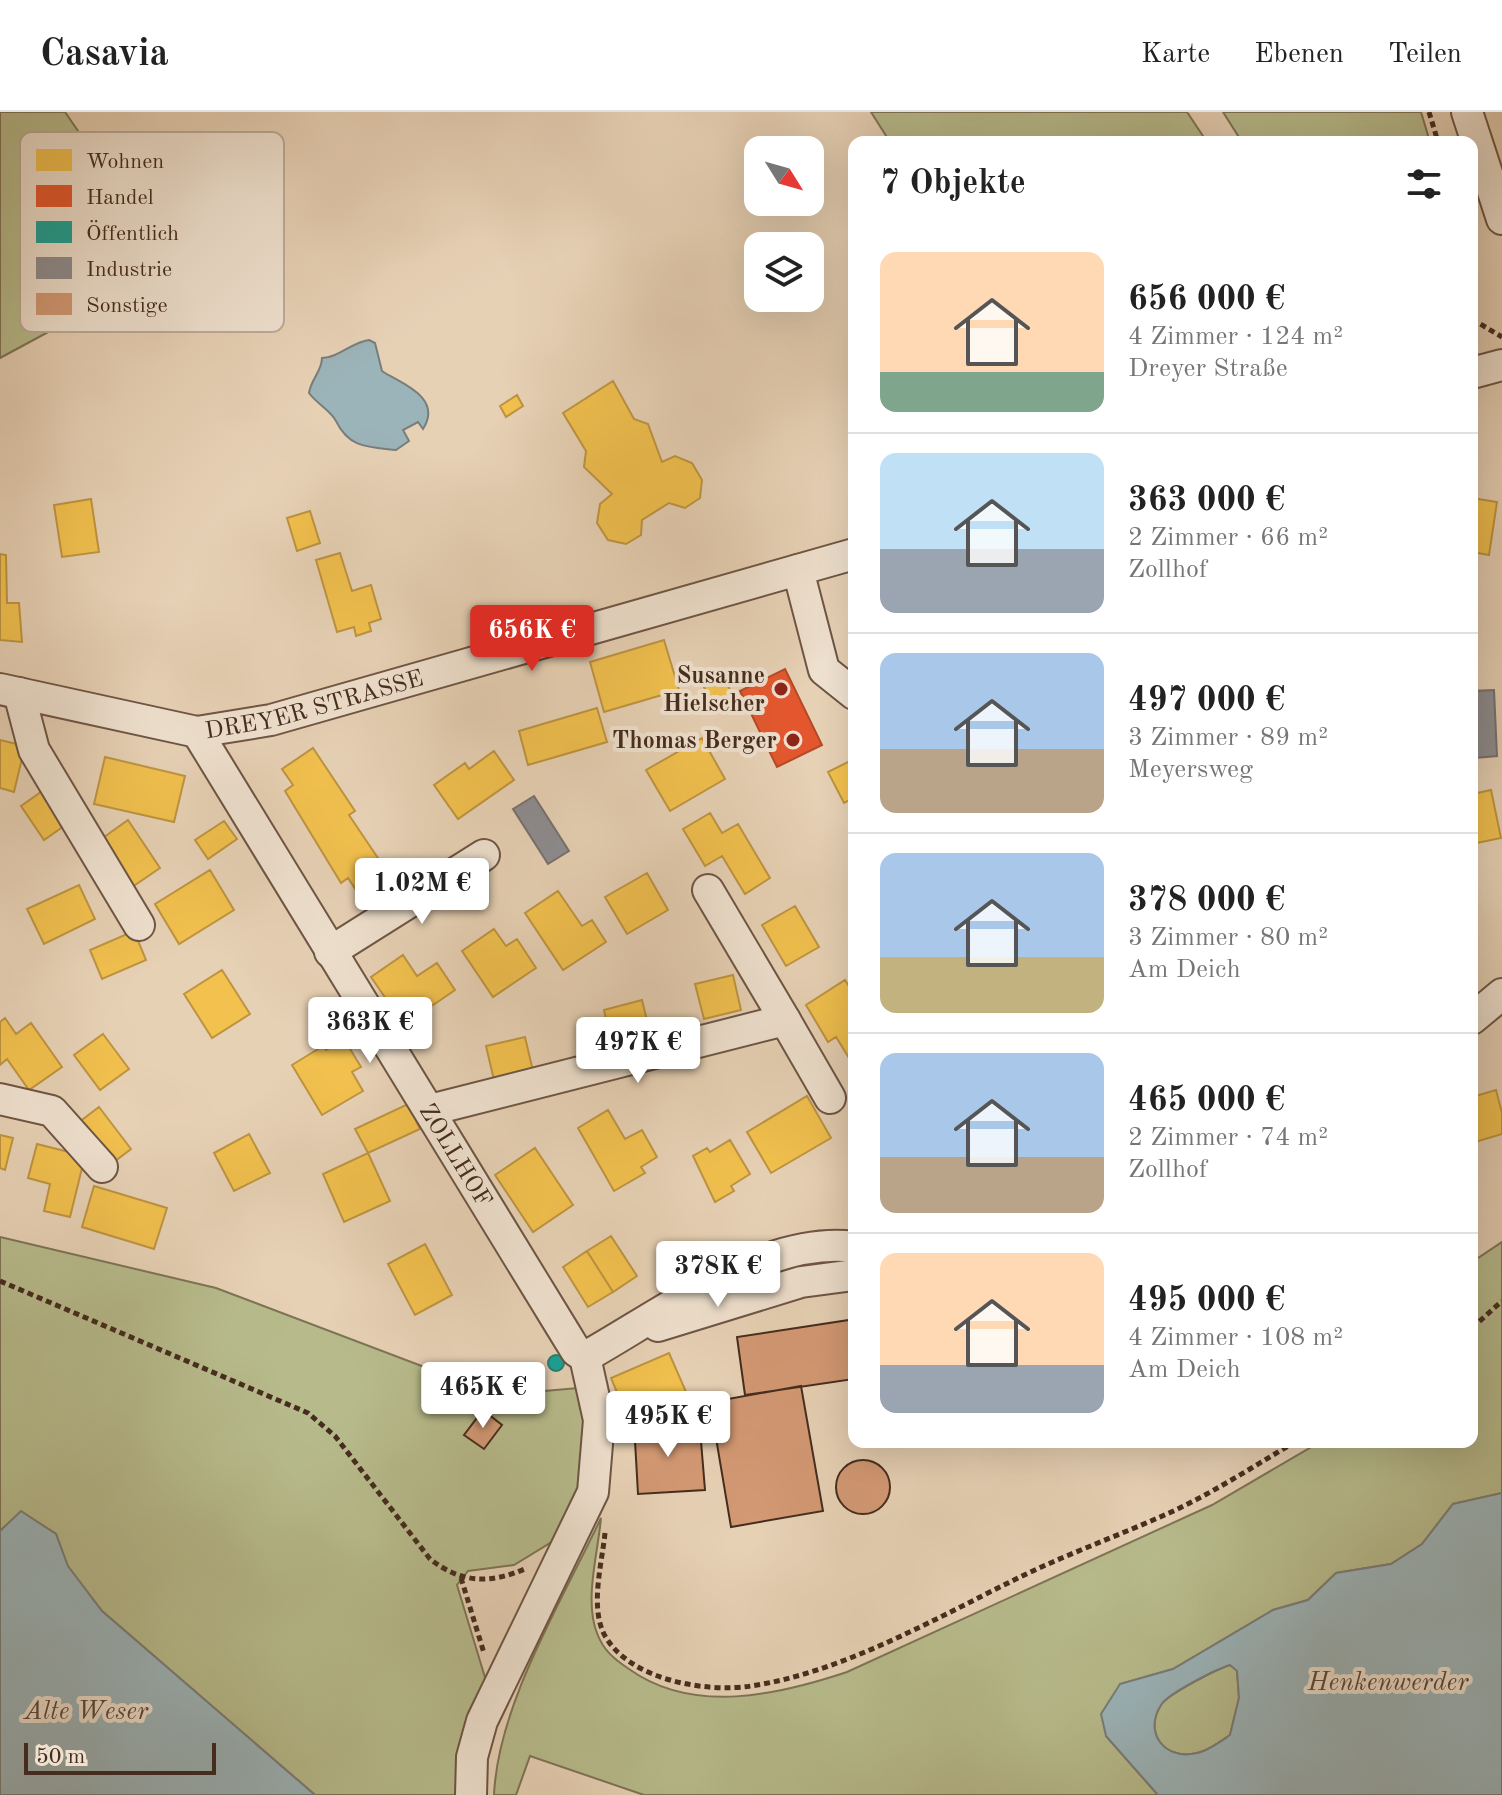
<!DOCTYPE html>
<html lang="de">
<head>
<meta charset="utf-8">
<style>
  body { margin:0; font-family:"Old Standard TT",serif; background:#f6f6f6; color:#222; height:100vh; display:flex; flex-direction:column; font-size:30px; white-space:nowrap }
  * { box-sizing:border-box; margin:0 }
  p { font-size:26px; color:#767676 }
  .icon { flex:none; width:44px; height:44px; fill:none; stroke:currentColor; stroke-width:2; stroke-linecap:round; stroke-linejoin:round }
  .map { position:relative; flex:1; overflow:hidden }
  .panel { position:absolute; left:848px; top:24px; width:630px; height:1312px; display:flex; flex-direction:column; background:#fff; border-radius:16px; box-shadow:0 8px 32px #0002 }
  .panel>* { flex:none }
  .needle { width:52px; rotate:127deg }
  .tools { position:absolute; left:744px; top:24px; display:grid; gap:16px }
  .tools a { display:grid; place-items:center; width:80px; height:80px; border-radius:16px; background:#fff; box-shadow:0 8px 32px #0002; font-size:40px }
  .scale { position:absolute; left:24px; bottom:20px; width:192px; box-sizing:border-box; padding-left:8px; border:4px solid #452c1e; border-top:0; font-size:22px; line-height:28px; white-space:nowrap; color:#452c1e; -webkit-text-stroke:6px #efe1cf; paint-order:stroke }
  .price { position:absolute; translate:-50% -68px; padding:0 18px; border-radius:8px; background:#fff; color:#222; font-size:26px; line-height:52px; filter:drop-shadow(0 2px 4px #0008) }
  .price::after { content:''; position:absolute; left:50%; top:48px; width:24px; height:18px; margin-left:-12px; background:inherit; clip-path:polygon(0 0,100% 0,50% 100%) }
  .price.active { background:#d93025; color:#fff }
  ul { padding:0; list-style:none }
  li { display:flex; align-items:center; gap:24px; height:200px; padding:0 32px }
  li+li { border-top:2px solid #e0e0e0 }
  li span { display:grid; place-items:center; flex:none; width:224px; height:160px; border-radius:16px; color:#555 }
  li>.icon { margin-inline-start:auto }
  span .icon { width:96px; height:96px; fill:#fffc; stroke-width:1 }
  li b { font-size:34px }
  h2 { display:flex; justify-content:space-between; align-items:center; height:96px; padding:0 32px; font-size:34px }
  header { display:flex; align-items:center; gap:48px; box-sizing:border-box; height:112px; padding:0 40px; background:#fff; border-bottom:2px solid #e0e0e0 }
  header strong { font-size:38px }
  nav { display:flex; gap:44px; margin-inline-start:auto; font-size:28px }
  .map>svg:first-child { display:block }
  .green { fill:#b7bb8c; stroke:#7e7455; stroke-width:2 }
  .water { fill:#9bb4b9; stroke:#797e7b; stroke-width:2; fill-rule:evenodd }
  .homes { fill:#f2c14e; stroke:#be9440; stroke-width:2 }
  .shops { fill:#e4572e; stroke:#b44a29; stroke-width:2 }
  .public { fill:#17a398; stroke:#257f73; stroke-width:2 }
  .industry { fill:#8d8d92; stroke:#77706f; stroke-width:2 }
  .building { fill:#d39974; stroke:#452c1e; stroke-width:2 }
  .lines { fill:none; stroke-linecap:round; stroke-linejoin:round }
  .minor-casing { stroke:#6e5544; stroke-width:34 }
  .path { stroke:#452c1e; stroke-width:5; stroke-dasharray:6 4; stroke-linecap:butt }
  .minor { stroke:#efe1cf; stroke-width:30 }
  .poi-dot { fill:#8f2418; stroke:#efe1cf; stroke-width:3 }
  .labels { text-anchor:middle; stroke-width:8; stroke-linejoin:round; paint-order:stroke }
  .poi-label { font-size:24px; font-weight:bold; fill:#452c1e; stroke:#efe1cf; text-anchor:end }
  .street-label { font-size:24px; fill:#452c1e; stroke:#efe1cf }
  .water-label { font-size:26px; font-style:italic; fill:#56473d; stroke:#efe1cf }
  .key { fill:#efe1cf; stroke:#bcab9a; stroke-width:2 }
  .key-label { font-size:22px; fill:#452c1e }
</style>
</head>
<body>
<header>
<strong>Casavia</strong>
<nav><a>Karte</a><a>Ebenen</a><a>Teilen</a></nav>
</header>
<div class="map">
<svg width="1502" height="1683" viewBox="0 0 1502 1683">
  <rect width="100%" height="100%" fill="#e7d1b5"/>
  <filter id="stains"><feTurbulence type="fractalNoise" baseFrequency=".0025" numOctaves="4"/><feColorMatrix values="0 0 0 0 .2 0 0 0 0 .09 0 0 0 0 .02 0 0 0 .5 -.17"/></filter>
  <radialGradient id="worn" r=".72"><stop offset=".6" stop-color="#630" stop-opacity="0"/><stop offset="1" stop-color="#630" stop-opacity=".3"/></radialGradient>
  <!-- green -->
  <path class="green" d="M0 0H65L171 154 0 246Z
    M871 0H1187L1207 30H890Z
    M1223 0H1421L1430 30H1242Z
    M0 1125 216 1176 498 1283 578 1276 590 1327 586 1366 563 1423 514 1453 468 1459 457 1473 487 1572 468 1683H315L102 1499 67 1454 56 1422 21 1400 0 1419Z
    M1502 1130V1381L1453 1392 1422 1432 1391 1452 1336 1461 1308 1488 1273 1498 1173 1557 1120 1572 1106 1624 1158 1683H644L530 1644 516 1683H494C498 1592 562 1489 601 1406 598 1441 584 1488 597 1521 603 1538 614 1547 629 1557 693 1603 778 1583 847 1560L1212 1393 1320 1330H1472V1150Z
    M1230 1553 1237 1558 1239 1586 1230 1623C1220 1630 1208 1639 1197 1641 1165 1649 1143 1621 1161 1593 1167 1583 1217 1557 1230 1553Z"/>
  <!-- water -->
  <path class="water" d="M369 228 375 231 382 259C397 270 444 284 423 317L418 310 403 318 409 329 396 338C368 335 349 336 336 309 331 299 316 291 309 281 311 267 322 259 322 246 338 246 352 230 369 228Z
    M1502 1381V1683H1158L1106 1624 1101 1602 1120 1572 1173 1557 1273 1498 1308 1488 1336 1461 1391 1452 1422 1432 1453 1392ZM1230 1553 1237 1559 1239 1586 1230 1623C1220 1630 1208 1639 1197 1641 1165 1649 1143 1621 1161 1593 1167 1582 1216 1557 1230 1553Z
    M21 1399 56 1422 68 1454 102 1499 315 1683H0V1419Z"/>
  <!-- homes -->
  <path class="homes" d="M613 269 634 307 648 312 662 350 675 344 692 351 702 368 700 386 685 396 669 391 642 408 641 423 626 432 608 428 597 411 600 392 612 382 584 355 586 339 563 301Z
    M517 283 523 294 506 305 500 294Z
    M1472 386 1497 390 1489 443 1472 440Z
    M91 387 99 440 62 445 54 393Z
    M310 399 320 431 297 439 287 406Z
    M340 441 352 479 371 473 381 507 369 511 371 519 356 524 354 515 337 520 316 448Z
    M0 442 6 443 7 491H19L22 530 0 528Z
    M664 528 679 578 604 600 590 550Z
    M720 560 732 581 713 591 701 570Z
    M597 596 607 630 528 653 519 619Z
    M702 626 725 667 670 699 646 658Z
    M0 628 25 634 14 680 0 676Z
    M313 636 355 699 349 703 390 764 360 784 348 766 341 771 285 679 293 673 282 657Z
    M494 639 514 668 458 707 434 673 465 651 469 657Z
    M105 645 185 664 174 710 94 692Z
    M854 647V686L844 691 828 660Z
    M1491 678 1501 726 1472 732V682Z
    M41 680 64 714 44 728 21 694Z
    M710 701 722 721 738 712 770 766 745 782 722 744 705 754 683 717Z
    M128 708 160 756 132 775 100 728Z
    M224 709 237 727 208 747 195 728Z
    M404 756 412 769 370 795 362 782Z
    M210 758 234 798 179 832 155 792Z
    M647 761 668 798 627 822 605 785Z
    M79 773 95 807 44 832 27 797Z
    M558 779 582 814 592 808 606 830 563 858 525 801Z
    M795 794 819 835 786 854 762 813Z
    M494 817 506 834 517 827 536 856 493 885 462 839Z
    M134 819 146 848 102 867 90 838Z
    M403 843 417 864 437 851 455 878 404 913 371 865Z
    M222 858 250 902 212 926 184 882Z
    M733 863 741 898 704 907 695 872Z
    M845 868 854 882V954L836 925 828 930 806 893Z
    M642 888 653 933 614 942 604 898Z
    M5 906 16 922 31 911 62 955 29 978 7 947 0 953V910Z
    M103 922 129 957 100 978 74 943Z
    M525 925 533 959 494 968 486 934Z
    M344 927 361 955 352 960 363 979 322 1003 292 953 323 934 326 938Z
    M1496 978 1502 1001V1022L1472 1031V985Z
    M807 984 831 1026 771 1061 747 1020Z
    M408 992 420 1017 368 1041 355 1017Z
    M99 995 131 1037 110 1053 78 1011Z
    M608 998 625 1027 642 1018 657 1045 641 1055 645 1061 614 1079 578 1016Z
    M249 1022 270 1061 234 1079 214 1041Z
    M0 1023 13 1026 5 1058 0 1056Z
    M730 1028 750 1062 731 1074 734 1079 715 1090 693 1044 707 1036 710 1040Z
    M37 1032 85 1044 70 1105 44 1099 50 1072 28 1066Z
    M535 1036 573 1093 533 1120 495 1063Z
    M368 1041 390 1089 344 1110 323 1062Z
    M94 1074 167 1096 154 1137 82 1115Z
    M611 1124 637 1164 613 1180 587 1139Z
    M425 1132 452 1183 415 1203 388 1152Z
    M587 1139 613 1180 588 1195 563 1155Z
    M669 1241 687 1282 628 1307 611 1266Z"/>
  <!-- shops -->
  <path class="shops" d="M785 557 822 633 777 655 740 579Z"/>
  <!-- public -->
  <path class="public" d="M548 1251a8 8 0 1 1 16 0a8 8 0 1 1-16 0Z"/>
  <!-- industry -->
  <path class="industry" d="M1494 578 1497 644 1475 646 1472 579Z
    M534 684 569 739 548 752 513 697Z"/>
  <!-- building -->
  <path class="building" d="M849 1208 854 1267 745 1283 737 1225Z
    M801 1274 823 1399 731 1415 716 1326 723 1324 717 1289Z
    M483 1298 502 1313 484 1337 464 1323Z
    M634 1311 684 1314 689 1319 700 1317 705 1378 638 1382Z
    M836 1375a27 27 0 1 1 54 0a27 27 0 1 1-54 0Z"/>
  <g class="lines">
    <defs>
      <g id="minor">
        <path d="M1467 0 1502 107"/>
        <path d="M1472 261 1502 253"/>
        <path d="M798 458 824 558 854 582"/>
        <path id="s1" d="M0 577 197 620 271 608 854 442"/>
        <path d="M19 581 34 638 139 813"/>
        <path id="s2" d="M197 620 565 1221 576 1239 585 1245"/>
        <path d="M708 778 785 908"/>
        <path d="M330 840 484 743"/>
        <path d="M1472 907 1502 882"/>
        <path d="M0 987 52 999 102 1055"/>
        <path d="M430 998 785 908 830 986"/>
        <path d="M658 1214 801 1170 854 1163"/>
        <path d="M585 1245C659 1204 765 1123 854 1135"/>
        <path d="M471 1683 472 1645 482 1609 593 1380 599 1308 585 1245"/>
      </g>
    </defs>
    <!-- minor casing -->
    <use href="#minor" class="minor-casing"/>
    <!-- path -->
    <path class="path" d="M1429 0 1438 30
      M1472 207 1502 225
      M0 1169 308 1301 335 1324 430 1447C462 1472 491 1472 527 1456
      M1472 1216 1502 1189
      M605 1421C602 1451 590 1494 604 1522 628 1568 706 1581 751 1574 840 1561 933 1508 1014 1468 1064 1443 1118 1424 1169 1401 1213 1381 1254 1354 1295 1330
      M461 1466 484 1541"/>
    <!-- minor -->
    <use href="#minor" class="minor"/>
  </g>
  <!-- markers -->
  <g class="poi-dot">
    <circle cx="781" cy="577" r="8"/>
    <circle cx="793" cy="628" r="8"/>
  </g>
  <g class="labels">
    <!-- poi labels -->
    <g class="poi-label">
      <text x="765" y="571">Susanne<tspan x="765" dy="28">Hielscher</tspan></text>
      <text x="777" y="636">Thomas Berger</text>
    </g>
    <!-- street labels -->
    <g class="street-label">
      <text dy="8" stroke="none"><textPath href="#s1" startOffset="322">DREYER STRASSE</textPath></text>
      <text dy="8" stroke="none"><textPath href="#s2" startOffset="496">ZOLLHOF</textPath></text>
    </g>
    <!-- water labels -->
    <g class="water-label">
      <text x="1388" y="1578">Henkenwerder</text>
      <text x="86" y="1607">Alte Weser</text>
    </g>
  </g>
  <!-- legend -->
  <rect x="20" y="20" width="264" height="200" rx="12" class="key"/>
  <rect x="36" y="37" width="36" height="22" fill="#f2c14e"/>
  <rect x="36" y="73" width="36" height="22" fill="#e4572e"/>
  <rect x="36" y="109" width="36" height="22" fill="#17a398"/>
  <rect x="36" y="145" width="36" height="22" fill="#8d8d92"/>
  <rect x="36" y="181" width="36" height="22" fill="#d39974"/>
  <g class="key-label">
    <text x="86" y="56">Wohnen</text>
    <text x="86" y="92">Handel</text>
    <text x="86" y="128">Öffentlich</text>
    <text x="86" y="164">Industrie</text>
    <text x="86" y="200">Sonstige</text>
  </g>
  <rect width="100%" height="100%" filter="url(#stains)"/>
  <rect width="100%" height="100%" fill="url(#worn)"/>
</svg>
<div class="tools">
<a><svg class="needle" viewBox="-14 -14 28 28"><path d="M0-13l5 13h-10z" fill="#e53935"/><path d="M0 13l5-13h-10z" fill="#767676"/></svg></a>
<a><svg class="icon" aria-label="layers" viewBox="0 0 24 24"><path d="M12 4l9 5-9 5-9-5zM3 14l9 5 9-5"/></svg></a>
</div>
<div class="scale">50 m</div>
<b class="price active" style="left:532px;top:561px">656K €</b>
<b class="price" style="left:422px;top:814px">1.02M €</b>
<b class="price" style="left:370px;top:953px">363K €</b>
<b class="price" style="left:638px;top:973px">497K €</b>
<b class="price" style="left:718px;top:1197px">378K €</b>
<b class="price" style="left:483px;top:1318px">465K €</b>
<b class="price" style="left:668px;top:1347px">495K €</b>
<section class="panel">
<h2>7 Objekte<svg class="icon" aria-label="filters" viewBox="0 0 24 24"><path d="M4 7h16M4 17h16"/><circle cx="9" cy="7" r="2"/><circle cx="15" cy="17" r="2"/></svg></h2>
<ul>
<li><span style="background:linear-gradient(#ffd9b3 75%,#7fa58c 0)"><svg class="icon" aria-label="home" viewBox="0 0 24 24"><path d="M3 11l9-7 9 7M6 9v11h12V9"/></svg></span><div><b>656 000 €</b><p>4 Zimmer · 124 m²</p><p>Dreyer Straße</p></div></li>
<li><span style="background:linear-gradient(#bfe0f5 60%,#9aa5b1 0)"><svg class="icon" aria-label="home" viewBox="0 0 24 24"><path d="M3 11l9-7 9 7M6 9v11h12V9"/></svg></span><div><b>363 000 €</b><p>2 Zimmer · 66 m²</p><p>Zollhof</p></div></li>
<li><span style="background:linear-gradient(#a9c7e8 60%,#b9a48a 0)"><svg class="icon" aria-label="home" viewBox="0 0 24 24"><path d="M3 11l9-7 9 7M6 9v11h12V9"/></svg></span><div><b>497 000 €</b><p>3 Zimmer · 89 m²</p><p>Meyersweg</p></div></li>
<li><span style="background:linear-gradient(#a9c7e8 65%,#c2b280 0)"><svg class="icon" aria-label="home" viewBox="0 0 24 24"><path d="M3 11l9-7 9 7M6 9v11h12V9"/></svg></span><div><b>378 000 €</b><p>3 Zimmer · 80 m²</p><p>Am Deich</p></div></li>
<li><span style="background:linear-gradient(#a9c7e8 65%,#b9a48a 0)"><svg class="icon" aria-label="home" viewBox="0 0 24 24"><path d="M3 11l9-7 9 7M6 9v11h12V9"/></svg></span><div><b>465 000 €</b><p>2 Zimmer · 74 m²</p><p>Zollhof</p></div></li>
<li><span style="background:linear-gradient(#ffd9b3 70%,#9aa5b1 0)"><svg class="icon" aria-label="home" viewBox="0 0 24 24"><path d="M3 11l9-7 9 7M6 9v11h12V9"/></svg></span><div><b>495 000 €</b><p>4 Zimmer · 108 m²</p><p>Am Deich</p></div></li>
</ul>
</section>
</div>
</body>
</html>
